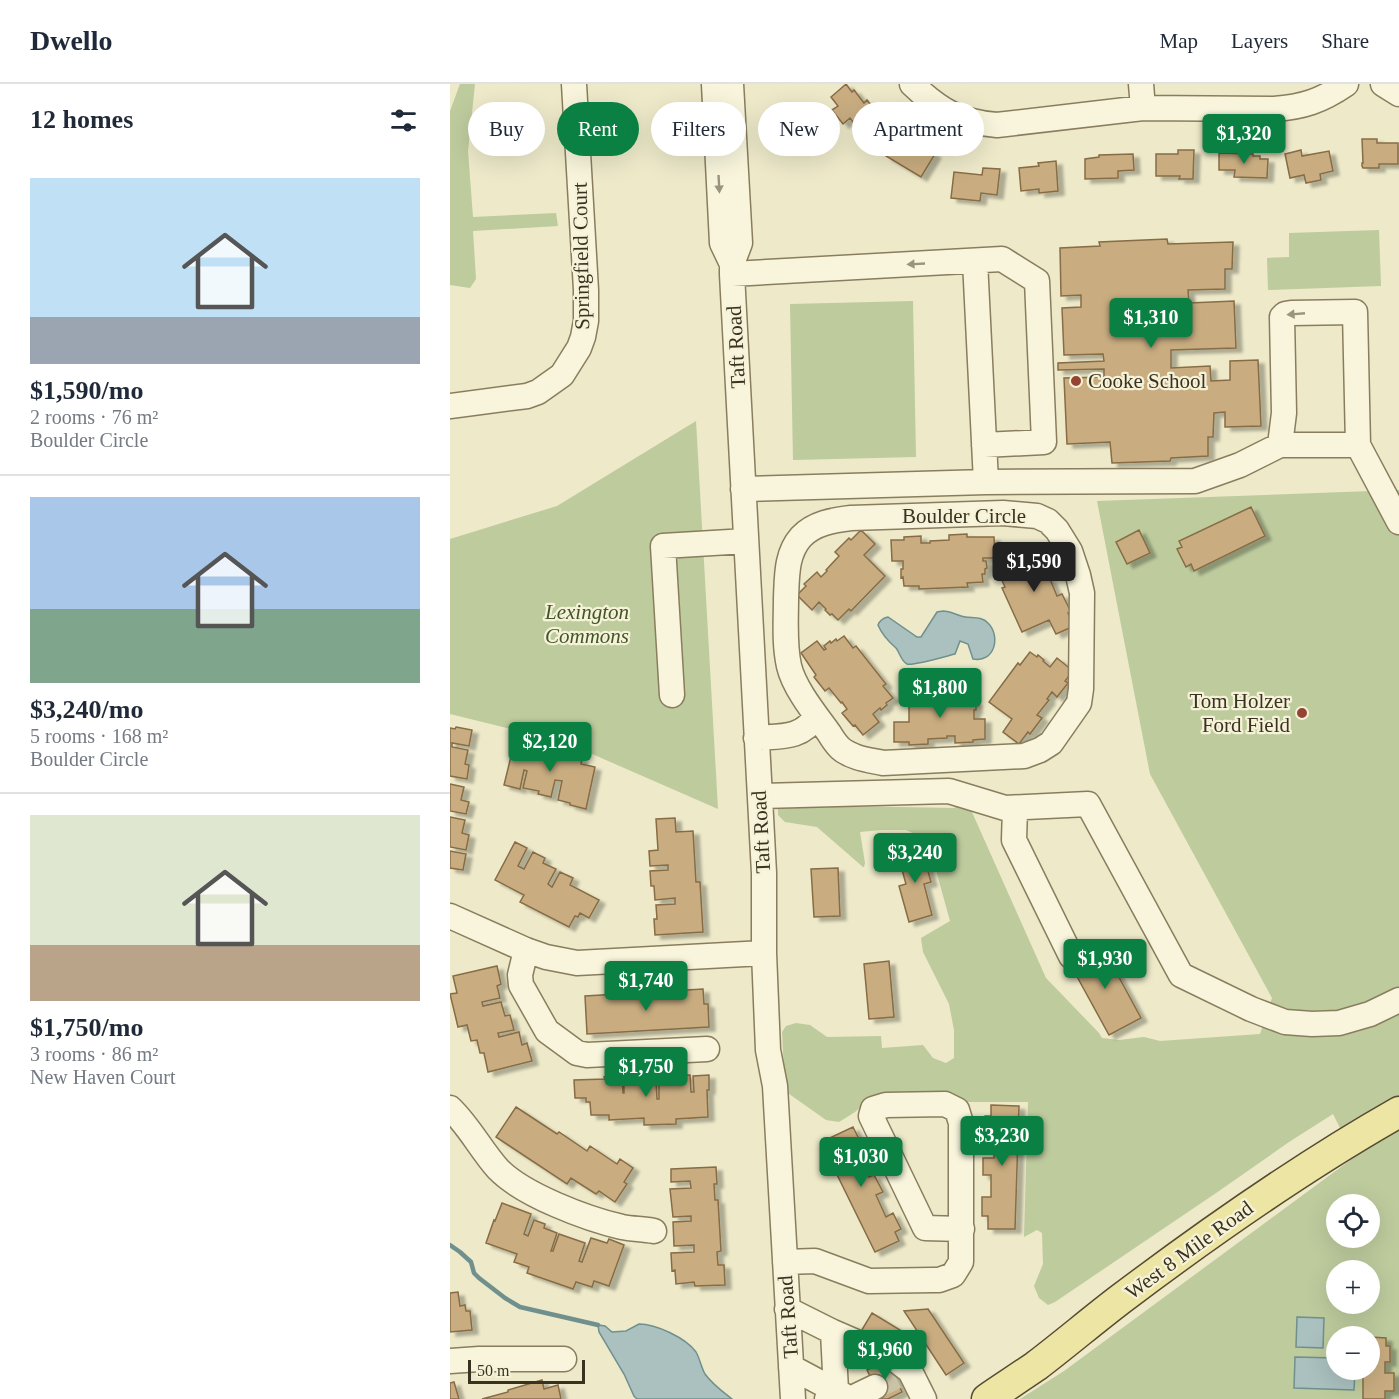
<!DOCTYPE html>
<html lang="en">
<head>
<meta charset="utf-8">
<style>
  body { margin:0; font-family:"Times New Roman",serif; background:#f2f2f3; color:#1f2937; height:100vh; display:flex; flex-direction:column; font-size:22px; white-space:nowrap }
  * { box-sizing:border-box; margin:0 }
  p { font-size:20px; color:#747a83 }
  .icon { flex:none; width:33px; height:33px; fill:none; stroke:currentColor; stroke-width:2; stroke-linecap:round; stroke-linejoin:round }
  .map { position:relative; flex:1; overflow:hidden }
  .drawer { display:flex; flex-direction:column; background:#fff; width:450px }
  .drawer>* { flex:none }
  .guide { position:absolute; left:18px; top:18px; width:570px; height:54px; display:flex; gap:12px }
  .buttons { position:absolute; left:876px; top:1110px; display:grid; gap:12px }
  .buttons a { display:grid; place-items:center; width:54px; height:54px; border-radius:50%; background:#fff; box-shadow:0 6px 24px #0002; font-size:30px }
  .scale { position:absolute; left:18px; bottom:15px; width:117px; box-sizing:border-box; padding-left:6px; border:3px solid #3a3221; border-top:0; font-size:16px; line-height:21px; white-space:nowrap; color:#3a3221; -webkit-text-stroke:4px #f5f2d8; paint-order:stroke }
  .price { position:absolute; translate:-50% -51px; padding:0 14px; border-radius:6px; background:#0b8043; color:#fff; font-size:20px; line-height:39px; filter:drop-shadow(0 2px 3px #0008) }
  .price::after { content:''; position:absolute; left:50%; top:36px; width:18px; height:14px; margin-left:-9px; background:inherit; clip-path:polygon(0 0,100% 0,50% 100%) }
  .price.active { background:#222; color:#fff }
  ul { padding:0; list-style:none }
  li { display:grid; align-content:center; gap:12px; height:318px; padding:0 30px }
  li+li { border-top:2px solid #e0e1e3 }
  li span { display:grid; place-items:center; height:186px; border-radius:0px; color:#555 }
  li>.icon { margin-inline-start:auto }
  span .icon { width:108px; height:108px; fill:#fffc; stroke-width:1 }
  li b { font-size:26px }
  h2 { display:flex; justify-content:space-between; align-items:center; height:72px; padding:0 30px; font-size:26px }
  .tag { padding:0 21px; border-radius:27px; background:#fff; box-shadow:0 6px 24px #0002; font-size:21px; line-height:54px }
  .tag.active { background:#0b8043; color:#fff }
  header { display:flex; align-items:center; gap:36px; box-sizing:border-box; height:84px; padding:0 30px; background:#fff; border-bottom:2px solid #e0e1e3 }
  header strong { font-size:28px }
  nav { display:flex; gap:33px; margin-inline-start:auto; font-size:21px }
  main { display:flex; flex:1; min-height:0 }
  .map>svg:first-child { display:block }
  .green { fill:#bdcb9d; fill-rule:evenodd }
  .water { fill:#aac1bf; stroke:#70908e; stroke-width:1.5 }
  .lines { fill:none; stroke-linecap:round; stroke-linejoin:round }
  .stream { stroke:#70908e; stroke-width:4.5 }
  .building { fill:#c9ad81; stroke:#876c45; stroke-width:1.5; filter:url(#shadow) }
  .minor-tunnel { stroke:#c9c4a7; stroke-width:24; stroke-dasharray:24 12; stroke-linecap:butt }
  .minor-casing { stroke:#897d5e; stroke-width:27 }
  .major-casing { stroke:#574b32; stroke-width:33 }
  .minor { stroke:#f8f5dc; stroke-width:24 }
  .major { stroke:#ede5a4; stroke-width:30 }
  .oneway { fill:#99947e }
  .poi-dot { fill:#954431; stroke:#f5f2d8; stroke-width:2 }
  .labels { text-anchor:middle; stroke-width:4.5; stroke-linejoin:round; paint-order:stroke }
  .street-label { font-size:21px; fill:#3a3221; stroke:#f5f2d8 }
  .poi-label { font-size:21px; fill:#3a3221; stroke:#f5f2d8; text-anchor:start }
  .park-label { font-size:21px; font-style:italic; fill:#415529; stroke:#f5f2d8 }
</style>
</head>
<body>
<header>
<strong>Dwello</strong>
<nav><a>Map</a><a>Layers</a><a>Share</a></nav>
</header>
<main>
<section class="drawer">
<h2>12 homes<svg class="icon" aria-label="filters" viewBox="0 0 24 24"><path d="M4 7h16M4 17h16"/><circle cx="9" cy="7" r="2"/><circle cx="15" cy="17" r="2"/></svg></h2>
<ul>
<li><span style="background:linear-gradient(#bfe0f5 75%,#9aa5b1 0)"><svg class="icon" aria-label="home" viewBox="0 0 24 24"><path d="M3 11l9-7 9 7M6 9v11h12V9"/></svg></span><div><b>$1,590/mo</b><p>2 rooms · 76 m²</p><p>Boulder Circle</p></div></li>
<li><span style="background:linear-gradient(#a9c7e8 60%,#7fa58c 0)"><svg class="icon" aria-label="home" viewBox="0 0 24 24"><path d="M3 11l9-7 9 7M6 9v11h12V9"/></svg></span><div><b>$3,240/mo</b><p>5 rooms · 168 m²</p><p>Boulder Circle</p></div></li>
<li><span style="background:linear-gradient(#dfe7d0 70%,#b9a48a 0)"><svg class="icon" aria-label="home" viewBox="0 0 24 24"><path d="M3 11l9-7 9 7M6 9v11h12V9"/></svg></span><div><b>$1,750/mo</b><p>3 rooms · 86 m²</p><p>New Haven Court</p></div></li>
</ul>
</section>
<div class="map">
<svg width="949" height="1315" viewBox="0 0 949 1315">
  <defs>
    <filter id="shadow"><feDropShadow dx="6" dy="4" stdDeviation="1.5" flood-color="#0004"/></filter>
  </defs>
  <rect width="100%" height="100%" fill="#ede9c9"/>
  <!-- green -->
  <path class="green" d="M10 0H25L18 67 23 133 106 129 108 142 23 147 26 195 20 204 0 201V27Z
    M929 146 931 202 818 206 817 174 839 173V149Z
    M463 217 466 373 343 376 340 220Z
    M246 337 268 725 117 659 0 630V455L107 422Z
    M949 406V1013L891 1046 883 1030 839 1058 769 1107 605 1218 598 1221 589 1214 584 1202 593 1180 592 1149 587 1146 574 1153 578 1018H518L509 1015H420L405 1028 389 1038 376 1036 335 1007 332 948 336 942 346 939 360 941 377 953 431 952 432 964 473 961 483 974 496 979 504 974V946L499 920 473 868 471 854 500 837 479 761 469 752 456 746H431L410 748 415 779 414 783H413L367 743 335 738 328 731V725L337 721 504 724 517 717 596 894 649 949 652 954 669 956 694 953 710 957 810 950 822 914 700 690 647 417Z
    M949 1046V1315H570L614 1287 910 1069ZM886 1120H920V1154H886ZM886 1186H920V1220H886ZM886 1252H920V1286H886Z"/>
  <!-- water -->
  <path class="water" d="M493 527C500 527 504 530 511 532 520 535 531 531 538 539 551 552 545 579 523 575L518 560 510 557 505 570C497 572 463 582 457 580 451 577 450 569 446 564 438 557 432 551 428 541 430 536 433 534 438 533L467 553H471L487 528Z
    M847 1233 874 1234 873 1264 846 1263Z
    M189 1240C206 1240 236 1254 246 1268 250 1275 251 1283 255 1290 262 1300 273 1308 282 1315H187L184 1312 174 1290 149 1248 148 1241 155 1242 162 1248 176 1247Z
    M845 1273 886 1274V1286H905L904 1306 844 1304Z"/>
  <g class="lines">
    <!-- stream -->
    <path class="stream" d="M0 1161 10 1168 21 1178 24 1189 29 1194 55 1214 70 1223 148 1241"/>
  </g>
  <!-- building -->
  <path class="building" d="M396 0 402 8 404 6 414 19 417 16 428 30 409 46 400 34 393 40 382 26 388 22 381 13Z
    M451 49 485 70 471 93 436 72Z
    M912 55H927V59H948V80H929V84H913L912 82V79H913Z
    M728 66H744L743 95H729L730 92H706V70H728Z
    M851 66 852 72 879 67 883 87 870 90 871 96 856 99 854 91 840 94 835 70Z
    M769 69 803 70V72H810V75H818L817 94 784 93 785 86H769Z
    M683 70 684 86 668 87V94L635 95V75L649 73V71Z
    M606 77 608 107 589 109V105L571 107 569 84 589 82 588 79Z
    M533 84 550 85 547 111 531 109 530 117 501 114 504 88 532 91Z
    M717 155 718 160 783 158 782 185H775V205L738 206 739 219 784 217 786 264 721 266V284L760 282 761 297 780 296V277L808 276 811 342 775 343V328L764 329 763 353H758V372L721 374 720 377 662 379 660 358 617 360 614 294 654 293V285L608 286V279L654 277 653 270 614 271 612 224 631 223V211L611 212 610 164 650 162 649 158Z
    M801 423 815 452 744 487 741 480 736 483 727 465 732 463 729 457Z
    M411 446 425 460 414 471 435 492 401 527 399 525 388 536 382 530 380 531 375 526 376 525 369 518 362 526 347 511 356 502 354 500 367 488 371 493 377 487 376 486 389 472 385 468 399 454 401 456Z
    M689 446 700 469 677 480 666 458Z
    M517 450V453H544L545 474H533V477H536L537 484 535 485V490H532L533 498 517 499 518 503 469 505V502H454L453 493 451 494V485H453V477H442L441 456H454V453L471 452V459H480V457L499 456V451Z
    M586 459 591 471 593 470 601 486 595 489 598 496 600 495 607 512 612 510 621 528 618 529 624 542 606 550 599 536 572 548 552 504 555 503 548 488 556 485 555 483 562 480 563 482 571 478 567 468Z
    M394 552 403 564 406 562 436 600 433 602 443 614 436 619 437 621 431 626 430 624 423 630 429 638 413 651 405 641 403 642 392 629 397 625 392 618 391 619 379 604 375 607 364 593 366 591 351 569 367 557 374 566 376 565 374 562 380 557 381 559 386 555 387 557Z
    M580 568 587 573 588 571 594 576 593 577 600 583 607 574 623 587 615 597 618 599 607 613 602 608 597 615 599 616 587 631 592 634 580 650 578 648 569 660 553 648 562 635 539 618 568 579 570 581Z
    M508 607V610H523L524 618H526V626H524V635H535V655L523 656V658L505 659V652H497V654L478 655V660L459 661V658H444V638H459V608Z
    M6 643 22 646 19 662 2 659V663L18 666 15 680 19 681 17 695 0 692V644L5 645Z
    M65 656 99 664 98 667 132 675 131 680 145 683 136 725 120 721V719L108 716 112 697 105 696 101 713 88 710 89 707 73 704 77 687 74 686 70 705 54 701Z
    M0 700 14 703 11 716 19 718 16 730 0 727Z
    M0 733 15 736 12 749 19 751 16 766 0 763Z
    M225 734 226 748 243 747 246 798H250L253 848 205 851 204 835H207L206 821 225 820V814L205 816 204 802H201L200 787 218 786V781L200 782 199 767 208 766 206 735Z
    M65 758 77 764 68 782 74 785 83 768 95 774 93 779 106 785 98 800 102 803 110 788 123 794 120 801 149 816 139 834 130 829 128 833 125 832 119 843 70 818 74 811 45 796Z
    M471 762 481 798 474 800 482 831 459 838 449 802 456 800 447 768Z
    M0 767 16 770 13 786 0 784Z
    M388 784 390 832 364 833 361 785Z
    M651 860 691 934 659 951 619 878Z
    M439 877 444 933 419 935 414 880Z
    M47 882 51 900 47 902 50 914 32 918 33 922 51 918 55 932 60 931 64 946 48 949 49 953 69 948 72 961 77 959 82 977 38 988 34 969H30L27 956 21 957 17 941 8 943 0 910 7 909 3 892Z
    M253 905 254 920H258L259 943 137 950 135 912Z
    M191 991V998H206L207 1015H209V998L223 997V992L240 991 241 1008H244L243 992 259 991V1006H257L258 1033 226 1035V1040L194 1041V1034L159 1036V1031H141L140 1018H136V1014H125L124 996 155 995 154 993 172 992 173 1009H174V992Z
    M541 1021 569 1022 565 1145H538V1132H532V1113H541V1091H533V1074H544V1049H534L535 1032H541Z
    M66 1023 107 1050 109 1048 137 1067 140 1062 167 1080 170 1075 183 1084 174 1098 177 1100 165 1118 149 1107 146 1110 121 1094 117 1100 46 1053Z
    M403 1043 417 1071 410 1075 419 1093 424 1091 433 1108 426 1111 436 1133 443 1129 451 1145 445 1148 449 1157 425 1168 371 1058Z
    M266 1083 267 1100H264L265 1116H268L271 1167 267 1168 268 1181H274L275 1201 245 1202 244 1198 226 1200 225 1186 222 1187 221 1169 244 1168V1161L224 1162 223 1138 241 1137V1132L223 1133 220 1105 241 1104 240 1097 221 1098V1085Z
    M52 1119 81 1130 74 1150 78 1152 84 1136 95 1140 94 1144 107 1149 101 1167H103L109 1150 135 1159 129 1177 132 1178 141 1154 157 1159 159 1155 174 1161 159 1202 144 1197 142 1203 126 1198 123 1205 77 1189 79 1183 64 1178 67 1170 36 1159 44 1136 45 1137Z
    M8 1208 10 1222 15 1221 16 1227H20L22 1246 0 1248V1209Z
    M478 1225 514 1279 496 1291 454 1227Z
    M422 1229 450 1246 439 1266 410 1249Z
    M920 1253 936 1254V1262H940V1278H935V1289H944V1307H935V1315H913V1286H920Z
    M437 1276 452 1308 438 1315H431L417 1286Z
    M92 1296 94 1305 108 1301 111 1315H32L58 1308V1306Z
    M4 1298 9 1315H0V1299Z"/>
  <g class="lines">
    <!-- minor-tunnel -->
    <path class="minor-tunnel" d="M425 1303 446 1293"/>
    <defs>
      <path id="minor" d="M264 0 272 159 282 180V190L314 789V869L318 966 325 1002 343 1315
        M281 0 290 159 282 180
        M462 0C489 26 509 38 547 41L693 24 824 25C853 23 871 17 896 0
        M691 0 693 24
        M933 0 949 10
        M525 177 536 398
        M282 190 552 175 587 197 594 358 534 361
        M0 322 77 312 88 308 112 291 129 264 133 253 136 237V206L124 0
        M908 361 949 438
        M293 405 536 398 745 397 790 381 830 361H908L905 228 841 229 835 230 832 233 834 329 830 361
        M553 429 587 432 598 437 607 446 620 467 628 491 632 509 631 605 629 619 601 659 590 666 574 672 433 679C419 676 401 674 390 664 386 660 382 654 379 649 366 631 344 604 339 582 334 560 336 536 336 514 337 492 336 470 351 453 364 439 384 436 401 434Z
        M222 611 213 462 296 457
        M306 654C331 652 352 655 366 632
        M310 712 499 707 555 724 638 720 731 891 801 925 835 938 862 940 889 939 920 930 949 916
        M565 724 564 756 621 872
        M0 832 76 866 96 873 127 879 314 869
        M76 866 70 891 71 901 97 947 127 969 137 971 257 965
        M0 1024C19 1042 31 1066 48 1085 73 1111 137 1135 172 1143 182 1145 193 1145 204 1147
        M335 1178 365 1177 419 1197 482 1196H489L503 1191 511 1178V1039L507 1026 495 1020 436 1021 423 1025 421 1032 475 1144 512 1145
        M337 1225 383 1248 443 1274 460 1287 474 1315
        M383 1248 386 1307 400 1315
        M0 1277 29 1275H114
        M341 1283 386 1307 377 1315
        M400 1315 425 1303"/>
      <path id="major" d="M537 1315C553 1304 570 1293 586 1282 615 1260 643 1236 672 1214 761 1147 852 1083 949 1028"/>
    </defs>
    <!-- minor casing -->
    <use href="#minor" class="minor-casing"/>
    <!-- major casing -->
    <use href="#major" class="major-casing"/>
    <!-- minor -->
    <use href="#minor" class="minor"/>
    <!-- major -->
    <use href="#major" class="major"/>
  </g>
  <!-- one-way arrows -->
  <defs><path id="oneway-solid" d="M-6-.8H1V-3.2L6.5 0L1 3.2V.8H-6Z" transform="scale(1.5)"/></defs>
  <g class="oneway">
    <use href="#oneway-solid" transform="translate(269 100) rotate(87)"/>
    <use href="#oneway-solid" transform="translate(466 180) rotate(177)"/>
    <use href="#oneway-solid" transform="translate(846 230) rotate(175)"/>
  </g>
  <!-- markers -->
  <g class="poi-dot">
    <circle cx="626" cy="297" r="6"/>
    <circle cx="852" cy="629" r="6"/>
  </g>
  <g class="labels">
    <!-- street labels -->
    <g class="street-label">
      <text transform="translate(131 172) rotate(-91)" y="7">Springfield Court</text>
      <text transform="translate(286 263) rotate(-93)" y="7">Taft Road</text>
      <text x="514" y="439">Boulder Circle</text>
      <text transform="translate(311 748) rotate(-93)" y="7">Taft Road</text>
      <text transform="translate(739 1166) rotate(-36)" y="7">West 8 Mile Road</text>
      <text transform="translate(338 1233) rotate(-94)" y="7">Taft Road</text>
    </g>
    <!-- poi labels -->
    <g class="poi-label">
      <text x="638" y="304">Cooke School</text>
      <text x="840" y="624" text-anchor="end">Tom Holzer<tspan x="840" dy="24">Ford Field</tspan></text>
    </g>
    <!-- park labels -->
    <g class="park-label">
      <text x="137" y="535">Lexington<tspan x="137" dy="24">Commons</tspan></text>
    </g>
  </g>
</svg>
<div class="buttons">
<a><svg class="icon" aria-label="locate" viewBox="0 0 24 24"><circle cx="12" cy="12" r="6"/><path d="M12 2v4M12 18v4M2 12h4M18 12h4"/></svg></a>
<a>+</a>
<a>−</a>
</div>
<div class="scale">50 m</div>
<b class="price" style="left:794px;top:81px">$1,320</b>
<b class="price" style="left:701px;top:265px">$1,310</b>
<b class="price active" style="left:584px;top:509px">$1,590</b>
<b class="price" style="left:490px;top:635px">$1,800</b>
<b class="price" style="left:100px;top:689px">$2,120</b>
<b class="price" style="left:465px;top:800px">$3,240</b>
<b class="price" style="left:655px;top:906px">$1,930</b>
<b class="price" style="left:196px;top:928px">$1,740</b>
<b class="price" style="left:196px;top:1014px">$1,750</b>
<b class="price" style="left:552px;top:1083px">$3,230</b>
<b class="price" style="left:411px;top:1104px">$1,030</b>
<b class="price" style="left:435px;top:1297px">$1,960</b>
<div class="guide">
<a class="tag">Buy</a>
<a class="tag active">Rent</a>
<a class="tag">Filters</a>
<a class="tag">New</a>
<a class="tag">Apartment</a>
</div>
</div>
</main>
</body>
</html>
